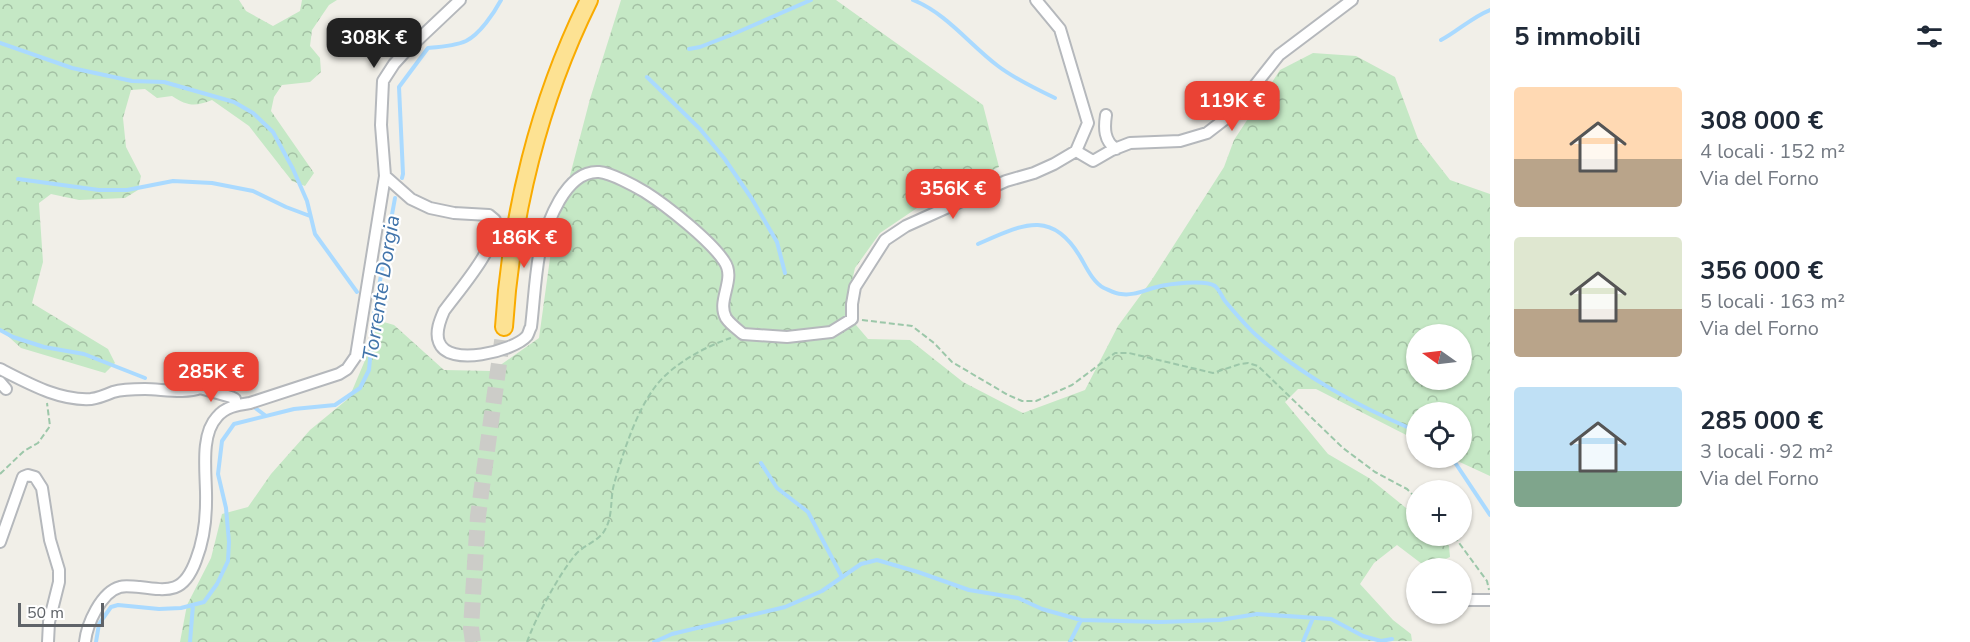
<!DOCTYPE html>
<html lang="it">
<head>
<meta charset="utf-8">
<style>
  body { margin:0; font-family:"Nunito Sans",sans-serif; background:#f2f2f3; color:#1f2937; height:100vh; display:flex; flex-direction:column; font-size:22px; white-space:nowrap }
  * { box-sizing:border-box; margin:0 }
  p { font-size:20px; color:#747a83 }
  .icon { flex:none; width:33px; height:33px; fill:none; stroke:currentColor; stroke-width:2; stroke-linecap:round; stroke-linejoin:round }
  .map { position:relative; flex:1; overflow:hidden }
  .drawer { display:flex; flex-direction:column; background:#fff; width:480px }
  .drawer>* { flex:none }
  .needle { width:39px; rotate:284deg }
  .fabs { position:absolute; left:1406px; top:324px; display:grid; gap:12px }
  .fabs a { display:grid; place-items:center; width:66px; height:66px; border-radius:50%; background:#fff; box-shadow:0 2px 4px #0004; font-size:30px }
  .scale { position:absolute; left:18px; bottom:15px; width:86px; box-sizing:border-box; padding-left:6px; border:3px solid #5f6368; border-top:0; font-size:16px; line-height:21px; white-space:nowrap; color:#5f6368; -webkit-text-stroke:4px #fff; paint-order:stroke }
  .price { position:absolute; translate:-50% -51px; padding:0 14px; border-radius:12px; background:#ea4335; color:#fff; font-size:20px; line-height:39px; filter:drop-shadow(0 2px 3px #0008) }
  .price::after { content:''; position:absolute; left:50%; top:36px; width:18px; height:14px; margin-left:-9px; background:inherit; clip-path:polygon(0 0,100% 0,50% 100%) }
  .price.active { background:#222; color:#fff }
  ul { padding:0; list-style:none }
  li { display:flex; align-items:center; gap:18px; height:150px; padding:0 24px }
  li span { display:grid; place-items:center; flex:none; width:168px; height:120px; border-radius:6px; color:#555 }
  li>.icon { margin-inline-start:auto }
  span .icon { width:72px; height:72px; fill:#fffc; stroke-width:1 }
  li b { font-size:26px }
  h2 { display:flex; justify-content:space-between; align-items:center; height:72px; padding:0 24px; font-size:26px }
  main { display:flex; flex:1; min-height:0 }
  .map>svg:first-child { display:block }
  .forest { fill:url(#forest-crowns); fill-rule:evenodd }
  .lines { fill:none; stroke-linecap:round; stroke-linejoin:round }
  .stream { stroke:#aadaff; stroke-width:4 }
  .highway-tunnel { stroke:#ccccc8; stroke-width:16; stroke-dasharray:16 8; stroke-linecap:butt }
  .minor-casing { stroke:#b5b8bc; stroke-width:14 }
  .highway-casing { stroke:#f9ab00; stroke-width:20 }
  .path { stroke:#9cc7a9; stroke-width:2; stroke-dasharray:6 3; stroke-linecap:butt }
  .minor { stroke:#fff; stroke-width:10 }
  .highway { stroke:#fde293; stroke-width:16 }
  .labels { text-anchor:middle; stroke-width:4.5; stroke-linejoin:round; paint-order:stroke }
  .water-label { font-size:21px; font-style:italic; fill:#4174aa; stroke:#fff }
</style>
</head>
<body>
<main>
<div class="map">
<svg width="1490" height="642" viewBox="0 0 1490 642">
  <defs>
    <pattern id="forest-crowns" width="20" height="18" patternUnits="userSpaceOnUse" patternTransform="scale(1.5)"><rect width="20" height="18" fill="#c5e8c5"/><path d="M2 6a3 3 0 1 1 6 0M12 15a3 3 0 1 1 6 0" fill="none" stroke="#a3c0a4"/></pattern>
  </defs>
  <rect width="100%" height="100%" fill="#f1efe8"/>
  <!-- forest -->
  <path class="forest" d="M0 0H239L246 11 273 26 300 11 302 0H337L329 5 312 30 310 46 320 58 321 72 310 82 282 85 274 97 271 111 314 173 305 186 292 181 249 126 212 100C195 107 187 106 172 96L157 98 145 89 131 90 123 118 126 147 141 176 138 190 125 198 79 200 51 194 39 203 43 262 32 303 108 349 115 363 105 373 21 348 0 329Z
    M621 0H836L983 105 999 167 923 204 880 233 855 268 845 312 868 339 910 340 963 382 1023 413 1085 390 1118 326 1151 281 1224 167 1234 140 1280 70 1313 53 1356 56 1395 77 1418 139 1450 180 1490 194V476L1451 458H1461V412H1416V440L1316 389H1298L1285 402 1328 454 1369 478 1416 516V536H1440L1449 546 1450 557 1436 563 1422 564 1397 545 1374 563 1360 584 1393 620 1411 634 1412 641 180 642 187 605 211 558 222 514 248 507 271 474 310 430 349 398 366 358 377 320 394 325 444 370 492 371 539 338 552 244 590 99ZM1416 334H1461V380H1416Z"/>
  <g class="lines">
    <!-- stream -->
    <path class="stream" d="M913 0C946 13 970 45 998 66 1015 79 1036 89 1055 98
      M1441 40C1458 31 1472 17 1490 10
      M0 43 72 68 132 81 164 82 234 102 253 113 273 132 293 169 307 201 315 234 357 292
      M689 49 700 47 731 35 811 0
      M647 77 700 129 724 158 752 199 777 242 785 273
      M402 178 403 174 399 87 428 48C440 47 455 46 466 41 480 34 494 13 501 0
      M18 179 99 190H127L173 181 212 183 253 191 286 207 310 216
      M978 244C1023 224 1053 208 1082 260 1087 269 1094 283 1104 288 1109 290 1116 294 1121 294 1134 296 1144 290 1157 287 1168 284 1205 279 1215 286 1219 289 1222 297 1225 301 1235 313 1245 325 1256 335 1303 377 1358 406 1416 431
      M0 330 13 337 44 347 84 354 145 378
      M254 407 266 416
      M1452 458 1490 515
      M761 463 777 488 808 512 842 577
      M96 642 99 624 111 607 118 605 159 609 181 608 204 602 217 584 228 561 229 542 226 508 218 474 222 441 234 424 294 409 335 405 360 388 369 370 374 314 395 198
      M190 642 193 605
      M654 642 672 634 785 607 822 591 861 564 877 560 918 572 969 590 1018 598 1042 609 1081 620 1161 622 1220 620 1257 614 1331 619 1363 636 1381 641 1392 639
      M1070 642 1081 620
      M1303 642 1313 618"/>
    <!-- highway-tunnel -->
    <path class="highway-tunnel" d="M473 642 471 628 478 516 504 327"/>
    <defs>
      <path id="minor" d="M1106 115C1104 128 1104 141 1116 149
        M1076 151 1093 161 1112 150 1130 143 1180 141 1207 133 1233 113 1279 55 1352 0
        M385 176 411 199 430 208 454 213 489 215 495 220C499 246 459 290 444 311 440 320 435 332 439 342 448 368 514 351 527 336 529 333 529 330 531 327 534 302 535 275 540 250 547 224 565 170 599 172 611 173 635 186 645 192 667 206 710 240 724 261 737 279 716 300 726 318 730 324 737 329 743 334L787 337 831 332 852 319V304L855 287 885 240 906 226 1006 181 1034 173 1054 164 1076 151 1088 123 1060 29 1036 0
        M0 369C28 383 59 401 91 399 99 398 106 395 113 392 123 389 135 389 145 389 161 389 186 394 200 388L231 397 235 399 236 405
        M0 382 6 389
        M0 542 23 477 28 475 35 477 42 488 50 540 59 570V582L49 622 48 642
        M1461 600H1490
        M85 642C87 624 101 592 120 587 126 585 133 587 139 587 170 591 184 593 196 560 203 542 206 521 206 502 207 477 199 436 217 417 225 407 237 405 250 403L339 374 347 369 356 356 385 176 381 125 383 81 394 64 404 53 460 0"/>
      <path id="highway" d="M504 327C511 215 539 101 589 0"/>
    </defs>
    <!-- minor casing -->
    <use href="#minor" class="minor-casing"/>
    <!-- highway casing -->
    <use href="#highway" class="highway-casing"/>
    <!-- path -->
    <path class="path" d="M862 320 912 326 934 343 952 362 1008 395 1022 401H1036L1072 385 1115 353H1129L1213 373 1240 364 1248 363 1258 366 1343 448 1375 472 1407 489 1416 498
      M0 474 24 451 38 443 50 426 47 403
      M1454 536 1487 581 1489 590
      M527 642C536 617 559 574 576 554 585 544 600 541 606 528 613 514 610 499 614 484 623 453 636 412 655 387 671 365 706 346 731 338"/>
    <!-- minor -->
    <use href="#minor" class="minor"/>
    <!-- highway -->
    <use href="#highway" class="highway"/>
  </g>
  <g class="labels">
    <!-- water labels -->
    <g class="water-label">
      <text transform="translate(381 288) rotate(-81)" y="7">Torrente Dorgia</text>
    </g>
  </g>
</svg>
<div class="fabs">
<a><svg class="needle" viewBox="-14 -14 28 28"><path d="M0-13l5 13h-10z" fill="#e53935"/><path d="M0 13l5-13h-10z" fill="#747a83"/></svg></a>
<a><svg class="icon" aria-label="locate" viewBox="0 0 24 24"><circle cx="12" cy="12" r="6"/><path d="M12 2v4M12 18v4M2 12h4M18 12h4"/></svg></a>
<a>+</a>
<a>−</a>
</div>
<div class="scale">50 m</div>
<b class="price active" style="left:374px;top:69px">308K €</b>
<b class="price" style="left:1232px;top:132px">119K €</b>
<b class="price" style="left:953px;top:220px">356K €</b>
<b class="price" style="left:524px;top:269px">186K €</b>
<b class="price" style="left:211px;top:403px">285K €</b>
</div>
<section class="drawer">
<h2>5 immobili<svg class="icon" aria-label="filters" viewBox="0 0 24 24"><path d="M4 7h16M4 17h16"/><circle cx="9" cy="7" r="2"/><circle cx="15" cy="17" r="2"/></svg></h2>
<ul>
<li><span style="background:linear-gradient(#ffd9b3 60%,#b9a48a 0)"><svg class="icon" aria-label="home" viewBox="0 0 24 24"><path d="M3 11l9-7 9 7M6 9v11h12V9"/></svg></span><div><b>308 000 €</b><p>4 locali · 152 m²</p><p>Via del Forno</p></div></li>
<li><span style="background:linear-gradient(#dfe7d0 60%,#b9a48a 0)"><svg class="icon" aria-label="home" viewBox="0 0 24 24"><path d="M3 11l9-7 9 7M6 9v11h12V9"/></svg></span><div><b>356 000 €</b><p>5 locali · 163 m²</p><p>Via del Forno</p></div></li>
<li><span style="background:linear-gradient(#bfe0f5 70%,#7fa58c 0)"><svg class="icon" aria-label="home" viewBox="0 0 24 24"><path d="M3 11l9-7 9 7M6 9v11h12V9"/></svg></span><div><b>285 000 €</b><p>3 locali · 92 m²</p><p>Via del Forno</p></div></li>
</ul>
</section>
</main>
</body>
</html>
